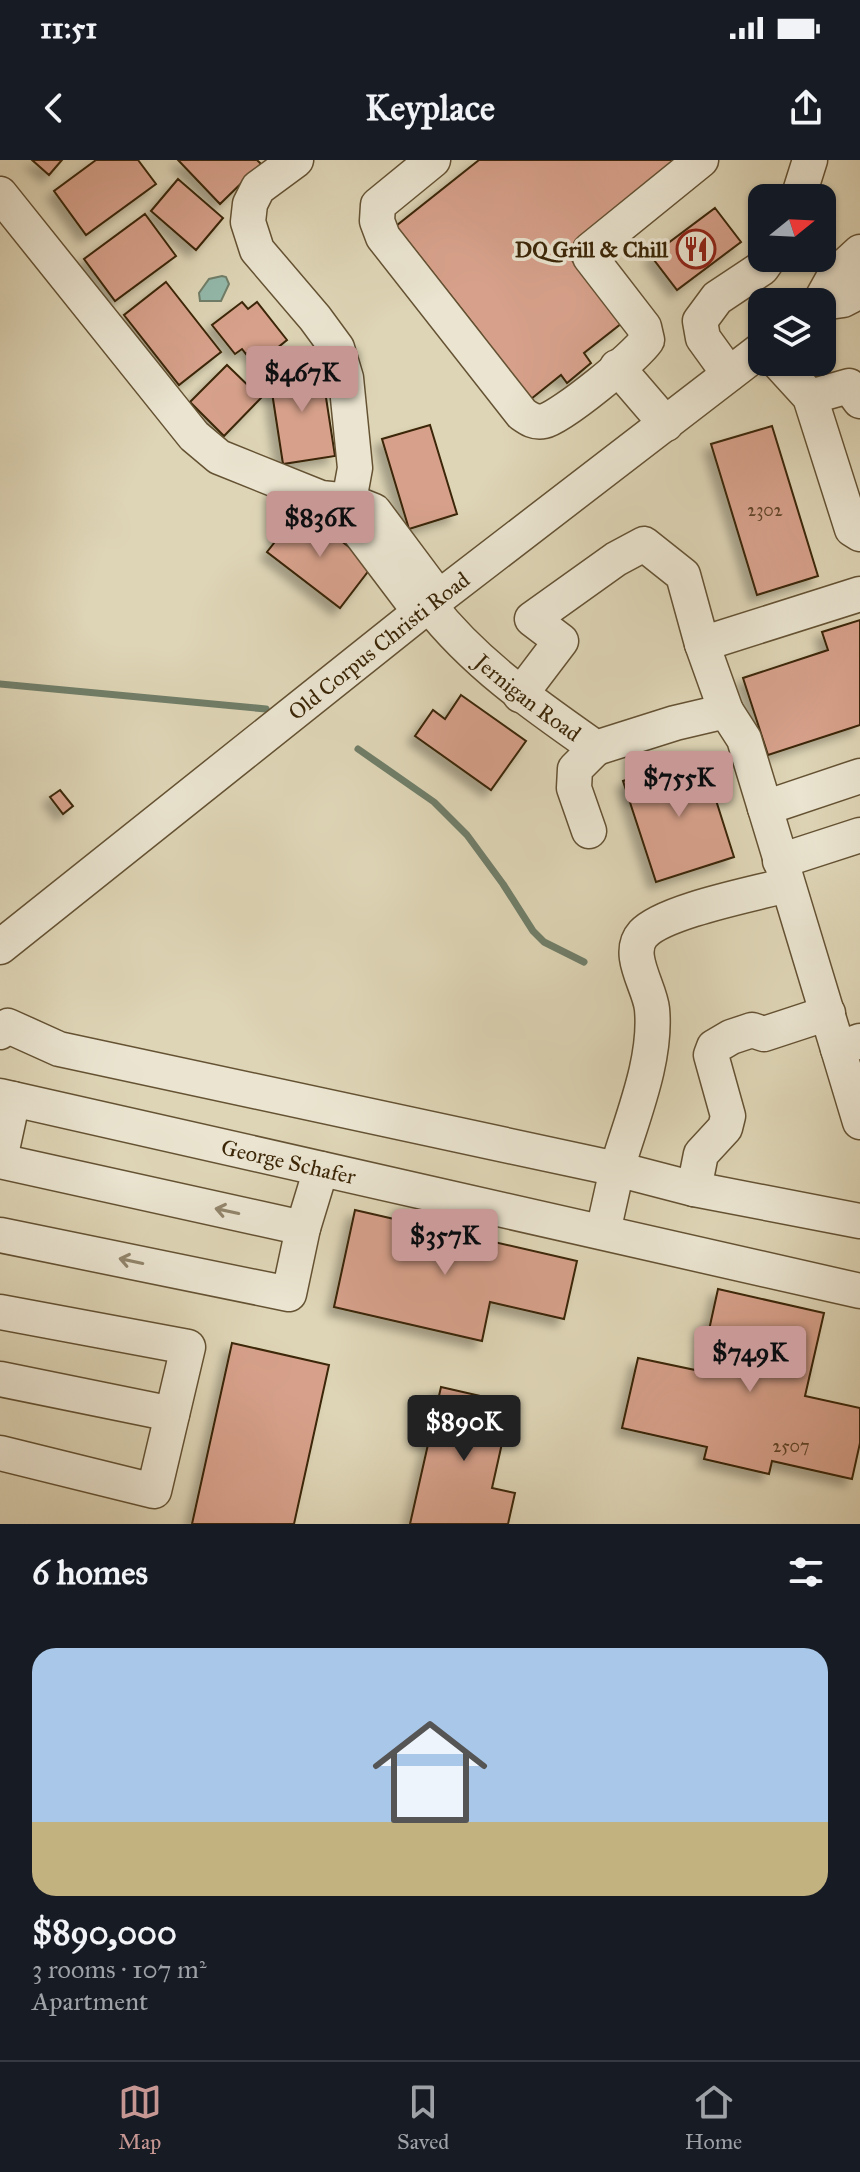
<!DOCTYPE html>
<html lang="en">
<head>
<meta charset="utf-8">
<style>
  body { margin:0; font-family:"IM FELL Great Primer",serif; background:#242831; color:#f1f3f6; height:100vh; display:flex; flex-direction:column; font-size:30px; white-space:nowrap }
  * { box-sizing:border-box; margin:0 }
  p { font-size:26px; color:#9ea1a6 }
  .icon { flex:none; width:44px; height:44px; fill:none; stroke:currentColor; stroke-width:2; stroke-linecap:round; stroke-linejoin:round }
  .map { position:relative; height:1364px; overflow:hidden }
  .panel { display:flex; flex-direction:column; background:#171b24; flex:1 }
  .panel>* { flex:none }
  .needle { width:52px; rotate:72deg }
  .fabs { position:absolute; left:748px; top:24px; display:grid; gap:16px }
  .fabs a { display:grid; place-items:center; width:88px; height:88px; border-radius:16px; background:#171b24; box-shadow:0 2px 6px #0004; font-size:40px }
  .price { position:absolute; translate:-50% -68px; padding:0 18px; border-radius:8px; background:#c59692; color:#111; font-size:26px; line-height:52px; filter:drop-shadow(0 2px 4px #0008) }
  .price::after { content:''; position:absolute; left:50%; top:48px; width:24px; height:18px; margin-left:-12px; background:inherit; clip-path:polygon(0 0,100% 0,50% 100%) }
  .price.active { background:#222; color:#fff }
  ul { padding:0; list-style:none }
  li { display:grid; align-content:center; gap:16px; height:424px; padding:0 32px }
  li span { display:grid; place-items:center; height:248px; border-radius:24px; color:#555 }
  li>.icon { margin-inline-start:auto }
  span .icon { width:144px; height:144px; fill:#fffc; stroke-width:1 }
  li b { font-size:34px }
  h2 { display:flex; justify-content:space-between; align-items:center; height:96px; padding:0 32px; font-size:34px }
  .status { display:flex; justify-content:space-between; align-items:center; height:56px; padding:0 40px; background:#171b24; direction:ltr }
  .status svg { height:22px; fill:currentColor }
  header { display:flex; justify-content:space-between; align-items:center; height:104px; padding:0 32px; background:#171b24; font-size:36px; font-weight:800 }
  .tab-bar { display:flex; justify-content:space-around; align-items:center; height:112px; border-top:2px solid #363941; background:#171b24; font-size:22px; color:#9ea1a6 }
  .tab-bar a { display:grid; justify-items:center; gap:4px }
  .tab-bar .active { color:#c59692 }
  .map>svg:first-child { display:block }
  .water { fill:#93b9ab; stroke:#707e69; stroke-width:2 }
  .lines { fill:none; stroke-linecap:round; stroke-linejoin:round }
  .stream { stroke:#707e69; stroke-width:7 }
  .building { fill:#d6a08a; stroke:#3b2607; stroke-width:2; filter:url(#shadow) }
  .minor-casing { stroke:#645233; stroke-width:37 }
  .minor { stroke:#eae4d0; stroke-width:34 }
  .oneway { stroke:#92856c }
  .labels { text-anchor:middle; stroke-width:7; stroke-linejoin:round; paint-order:stroke }
  .number-label { font-size:18px; fill:#624428 }
  .poi-label { font-size:22px; font-weight:bold; fill:#3b2607; stroke:#eae4d0; text-anchor:end }
  .street-label { font-size:22px; fill:#3b2607; stroke:#eae4d0 }
</style>
</head>
<body>
<div class="status"><b>11:51</b><svg viewBox="0 0 49 12"><path d="M0 12V9h3v3zM5 12V6h3v6zM10 12V3h3v9zM15 12V0h3v12zM26 1h20v11H26zM47 4h2v5h-2z"/></svg></div>
<header><svg class="icon" aria-label="back" viewBox="0 0 24 24"><path d="M15 5l-7 7 7 7"/></svg>Keyplace<svg class="icon" aria-label="share" viewBox="0 0 24 24"><path d="M12 15V3M7 8l5-5 5 5M5 13v7h14v-7"/></svg></header>
<div class="map">
<svg width="860" height="1364" viewBox="0 0 860 1364">
  <defs>
    <filter id="shadow"><feDropShadow dx="-7" dy="7" stdDeviation="4" flood-color="#0004"/></filter>
  </defs>
  <rect width="100%" height="100%" fill="#ded5b6"/>
  <filter id="stains"><feTurbulence type="fractalNoise" baseFrequency=".0025" numOctaves="4"/><feColorMatrix values="0 0 0 0 .2 0 0 0 0 .09 0 0 0 0 .02 0 0 0 .5 -.17"/></filter>
  <radialGradient id="worn" r=".72"><stop offset=".6" stop-color="#630" stop-opacity="0"/><stop offset="1" stop-color="#630" stop-opacity=".3"/></radialGradient>
  <!-- water -->
  <path class="water" d="M222 116 226 117 229 124 221 141H200L199 133 209 119Z"/>
  <g class="lines">
    <!-- stream -->
    <path class="stream" d="M0 524 266 549
      M358 589 434 642 467 675 503 724 533 771 544 782 584 802"/>
  </g>
  <!-- building -->
  <path class="building" d="M32 0H62L49 15Z
    M96 0H138L156 24 86 75 54 31Z
    M178 0H257L261 4 220 44Z
    M479 0H685L567 94 622 163 584 193 591 203 567 223 561 215 531 239 472 183 482 175 396 66Z
    M178 19 223 58 196 90 151 51Z
    M715 48 741 82 677 130 651 96Z
    M145 54 176 96 115 141 84 99Z
    M166 122 221 192 179 225 124 155Z
    M242 142 248 149 257 142 287 180 261 201 252 189 246 194 242 189 235 194 212 165Z
    M227 205 261 238 224 276 190 242Z
    M321 205 335 296 283 304 269 213Z
    M430 265 457 354 409 369 382 279Z
    M772 266 818 416 757 435 711 284Z
    M300 350 373 405 340 448 267 392Z
    M860 460V565L768 595 743 518 828 490 822 472Z
    M461 535 526 581 491 630 415 576 433 550 445 559Z
    M702 596 734 697 656 722 623 621Z
    M60 630 73 646 63 654 50 637Z
    M355 1050 577 1101 564 1159 490 1142 482 1181 334 1147Z
    M718 1129 824 1153 805 1236 860 1248V1283L852 1319 772 1301 769 1314 704 1299 707 1287 622 1268 638 1198 700 1211Z
    M232 1183 329 1205 294 1364H192Z
    M441 1227 511 1243 492 1328 515 1333 508 1364H410Z"/>
  <g class="lines">
    <defs>
      <g id="minor">
        <path d="M296 0 258 28 250 44 248 62 257 90 315 158 337 188 346 218 355 308 349 341 355 366 420 452"/>
        <path d="M433 0 378 45 377 61 383 77 522 254C529 259 535 263 544 261 562 257 636 196 647 180L644 167 590 97V90L701 0"/>
        <path d="M0 34 194 276 219 297 321 338 349 341 374 351 439 438"/>
        <path d="M798 38 810 0"/>
        <path d="M820 142 835 115 860 92"/>
        <path d="M822 143 843 140 860 131"/>
        <path d="M778 202 810 237 852 369 860 374"/>
        <path d="M617 207 666 264"/>
        <path d="M729 214 703 178 700 161 717 138 762 108 769 98"/>
        <path d="M810 237 849 226 860 241"/>
        <path id="s1" d="M429 445C475 504 536 546 596 588L675 563 726 551 744 579 765 648 860 616"/>
        <path d="M520 535 561 481 532 459 616 399 644 384 683 415 702 484"/>
        <path d="M726 551 702 484 860 434"/>
        <path d="M765 648 838 889 860 881"/>
        <path d="M589 671 574 628 575 609 596 588"/>
        <path d="M780 701 860 675"/>
        <path d="M787 725C754 734 664 751 643 774 625 794 650 827 652 849 657 901 631 960 617 1009L694 1029 701 994 725 968 728 956 711 895 714 887 731 877 752 870 764 874 828 853"/>
        <path id="s2" d="M0 787 420 452 762 189"/>
        <path d="M0 872 8 866 59 889 617 1009 603 1072"/>
        <path d="M838 889 860 962"/>
        <path id="s3" d="M0 936 860 1131"/>
        <path d="M0 999 13 939"/>
        <path d="M0 1001 303 1068"/>
        <path d="M694 1029 860 1061"/>
        <path d="M0 1075 289 1134 303 1068 321 1009"/>
        <path d="M0 1152 188 1187 154 1331 0 1293"/>
        <path d="M0 1219 172 1254"/>
      </g>
    </defs>
    <!-- minor casing -->
    <use href="#minor" class="minor-casing"/>
    <!-- minor -->
    <use href="#minor" class="minor"/>
  </g>
  <!-- one-way arrows -->
  <defs><path id="oneway-shaft" d="M-6 0H5M1.5-3L5.5 0L1.5 3" fill="none" stroke-width="1.6" stroke-linecap="round" stroke-linejoin="round" transform="scale(2)"/></defs>
  <g class="oneway">
    <use href="#oneway-shaft" transform="translate(227 1051) rotate(-168)"/>
    <use href="#oneway-shaft" transform="translate(131 1101) rotate(-168)"/>
  </g>
  <!-- icons -->
  <defs>
    <symbol id="restaurant-ring" viewBox="-11 -11 22 22"><circle r="9.5" fill="#eae4d0" stroke="#8f2418" stroke-width="1.5"/><path d="M-5-6h1v4h1v-4h1v4h1v-4h1v5L-1.5 .5V6h-2V.5L-5-1ZM5-6V6H3V1.5H1.5Q1.5-4 5-6Z" fill="#8f2418"/></symbol>
  </defs>
  <g fill-rule="evenodd">
    <use href="#restaurant-ring" x="674" y="67" width="44" height="44"/>
  </g>
  <g class="labels">
    <!-- number labels -->
    <g class="number-label">
      <text x="765" y="356">2302</text>
      <text x="791" y="1292">2507</text>
    </g>
    <!-- poi labels -->
    <g class="poi-label">
      <text x="668" y="97">DQ Grill &amp; Chill</text>
    </g>
    <!-- street labels -->
    <g class="street-label">
      <text dy="8" stroke="none"><textPath href="#s2" startOffset="484">Old Corpus Christi Road</textPath></text>
      <text dy="8" stroke="none"><textPath href="#s1" startOffset="136">Jernigan Road</textPath></text>
      <text dy="8" stroke="none"><textPath href="#s3" startOffset="296">George Schafer</textPath></text>
    </g>
  </g>
  <rect width="100%" height="100%" filter="url(#stains)"/>
  <rect width="100%" height="100%" fill="url(#worn)"/>
</svg>
<div class="fabs">
<a><svg class="needle" viewBox="-14 -14 28 28"><path d="M0-13l5 13h-10z" fill="#e53935"/><path d="M0 13l5-13h-10z" fill="#9ea1a6"/></svg></a>
<a><svg class="icon" aria-label="layers" viewBox="0 0 24 24"><path d="M12 4l9 5-9 5-9-5zM3 14l9 5 9-5"/></svg></a>
</div>
<b class="price" style="left:302px;top:254px">$467K</b>
<b class="price" style="left:320px;top:399px">$836K</b>
<b class="price" style="left:679px;top:659px">$755K</b>
<b class="price" style="left:445px;top:1117px">$357K</b>
<b class="price" style="left:750px;top:1234px">$749K</b>
<b class="price active" style="left:464px;top:1303px">$890K</b>
</div>
<section class="panel">
<h2>6 homes<svg class="icon" aria-label="filters" viewBox="0 0 24 24"><path d="M4 7h16M4 17h16"/><circle cx="9" cy="7" r="2"/><circle cx="15" cy="17" r="2"/></svg></h2>
<ul>
<li><span style="background:linear-gradient(#a9c7e8 70%,#c2b280 0)"><svg class="icon" aria-label="home" viewBox="0 0 24 24"><path d="M3 11l9-7 9 7M6 9v11h12V9"/></svg></span><div><b>$890,000</b><p>3 rooms · 107 m²</p><p>Apartment</p></div></li>
</ul>
</section>
<nav class="tab-bar">
<a class="active"><svg class="icon" aria-label="map" viewBox="0 0 24 24"><path d="M3 6l6-2 6 2 6-2v14l-6 2-6-2-6 2zM9 4v14M15 6v14"/></svg>Map</a>
<a><svg class="icon" aria-label="saved" viewBox="0 0 24 24"><path d="M7 4h10v16l-5-4-5 4z"/></svg>Saved</a>
<a><svg class="icon" aria-label="home" viewBox="0 0 24 24"><path d="M3 11l9-7 9 7M6 9v11h12V9"/></svg>Home</a>
</nav>
</body>
</html>
